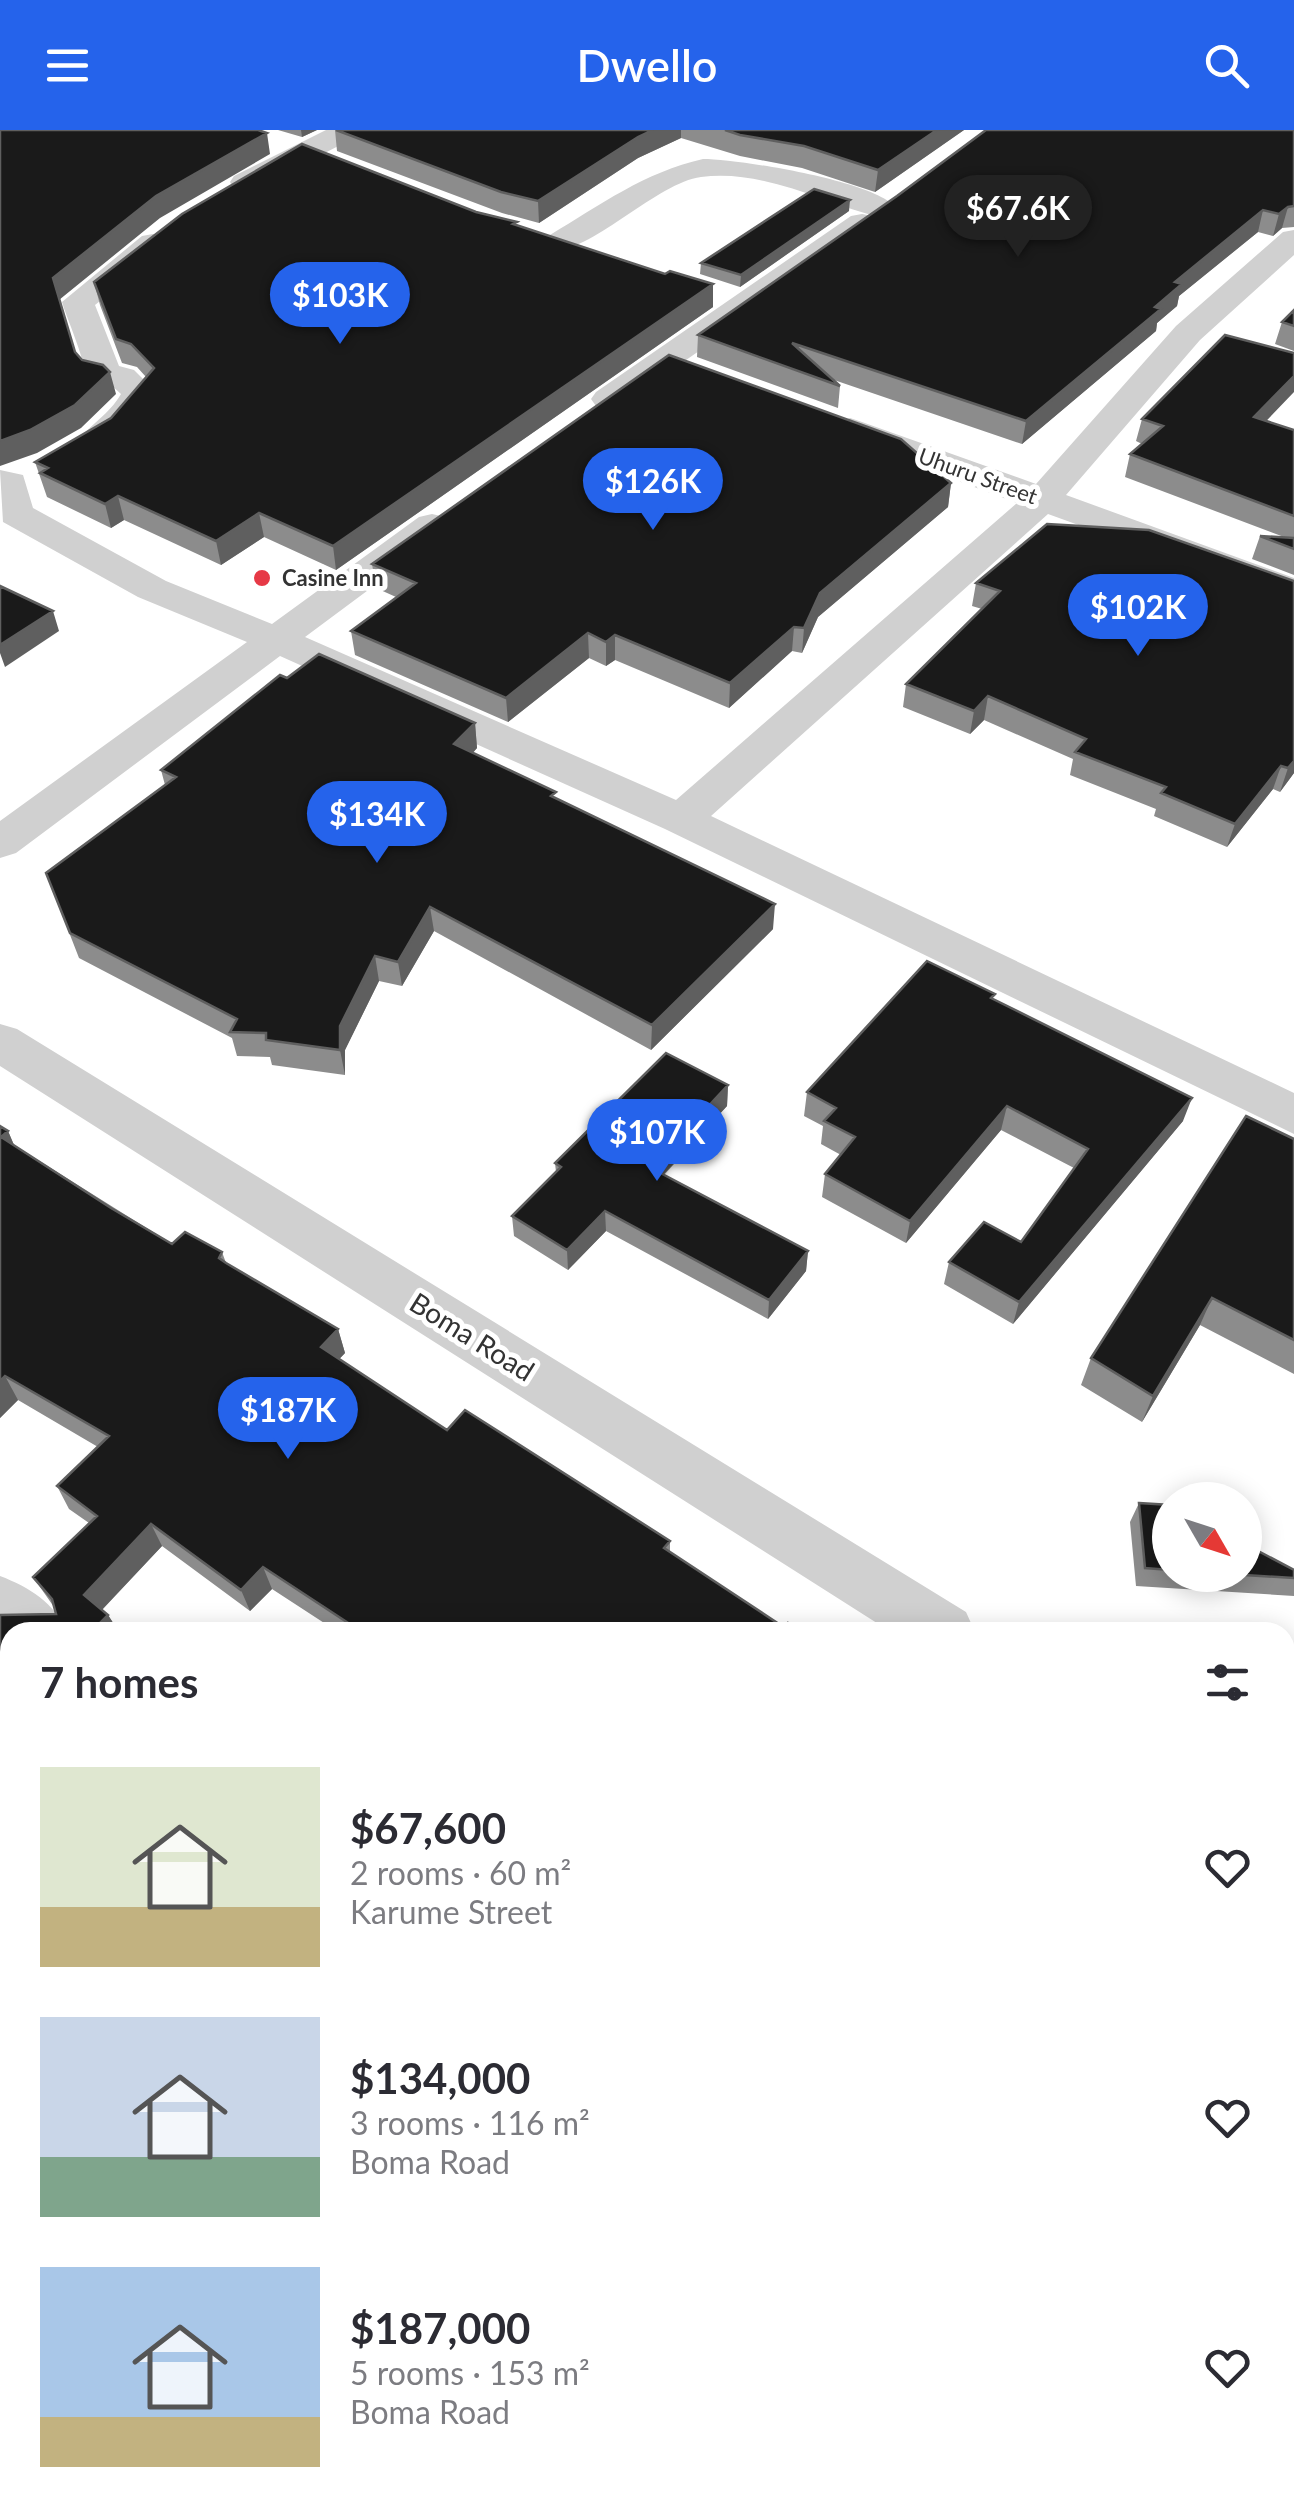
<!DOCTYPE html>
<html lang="en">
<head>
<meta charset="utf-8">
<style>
  body { margin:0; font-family:Lato,sans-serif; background:#f7f7f7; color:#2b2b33; height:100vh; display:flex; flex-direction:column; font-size:38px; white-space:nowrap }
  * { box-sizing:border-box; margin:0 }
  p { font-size:32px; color:#7c7c81 }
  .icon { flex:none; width:55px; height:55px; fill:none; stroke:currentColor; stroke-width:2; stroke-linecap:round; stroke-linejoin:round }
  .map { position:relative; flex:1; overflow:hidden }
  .side { position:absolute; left:0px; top:1492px; width:1295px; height:892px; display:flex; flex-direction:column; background:#fff; border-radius:30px 30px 0 0; box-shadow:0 5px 25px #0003 }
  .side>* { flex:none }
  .needle { width:65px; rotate:129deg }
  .tools { position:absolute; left:1152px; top:1352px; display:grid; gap:20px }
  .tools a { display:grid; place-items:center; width:110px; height:110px; border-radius:50%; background:#fff; box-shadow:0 5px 25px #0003; font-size:50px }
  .price { position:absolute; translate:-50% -85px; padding:0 22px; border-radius:35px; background:#2563eb; color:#fff; font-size:32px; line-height:65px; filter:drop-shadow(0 2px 5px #0008) }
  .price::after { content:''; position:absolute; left:50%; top:60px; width:30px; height:22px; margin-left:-15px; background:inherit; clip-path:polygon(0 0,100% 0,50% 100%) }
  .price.on { background:#222; color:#fff }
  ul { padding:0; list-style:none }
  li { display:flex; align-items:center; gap:30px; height:250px; padding:0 40px }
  li span { display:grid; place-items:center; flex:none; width:280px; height:200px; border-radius:0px; color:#555 }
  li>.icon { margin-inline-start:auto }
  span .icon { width:120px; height:120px; fill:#fffc; stroke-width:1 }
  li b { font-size:42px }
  h2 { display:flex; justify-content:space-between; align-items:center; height:120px; padding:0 40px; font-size:42px }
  header { display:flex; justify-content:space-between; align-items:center; height:130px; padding:0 40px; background:#2563eb; color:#fff; font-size:45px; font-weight:600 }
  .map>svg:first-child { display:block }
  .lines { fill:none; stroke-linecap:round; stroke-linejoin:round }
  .minor { fill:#d0d0d0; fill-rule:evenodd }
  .wall { fill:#8c8c8c }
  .shaded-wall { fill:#5f5f5f }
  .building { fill:#1a1a1a; stroke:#5f5f5f; stroke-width:2.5 }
  .poi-dot { fill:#e63946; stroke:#fff; stroke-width:4 }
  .labels { text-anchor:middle; stroke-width:10; stroke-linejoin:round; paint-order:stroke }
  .far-street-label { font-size:22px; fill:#333; stroke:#fff }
  .far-poi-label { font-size:22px; font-weight:bold; fill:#333; stroke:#fff; text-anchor:start }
  .street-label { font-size:28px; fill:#333; stroke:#fff }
</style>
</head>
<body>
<header><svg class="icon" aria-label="menu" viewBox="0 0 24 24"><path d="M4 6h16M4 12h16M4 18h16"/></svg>Dwello<svg class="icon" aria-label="search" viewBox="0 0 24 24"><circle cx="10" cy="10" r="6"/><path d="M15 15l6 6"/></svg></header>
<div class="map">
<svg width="1294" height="2383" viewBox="0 0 1294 2383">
  <rect width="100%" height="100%" fill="#fff"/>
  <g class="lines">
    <!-- minor -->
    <path class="minor" d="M326 0H362L358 6 256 58H234L230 52 234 46Z
      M703 29C738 29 878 51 897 79L893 85 882 88C823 73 765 39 701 47 655 53 586 128 550 119L545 112 550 105C600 75 645 42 703 29Z
      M862 84 873 86 877 93 873 100 620 276 608 279 596 276 591 269 596 262 851 86Z
      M1294 100V125L1200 210 1066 365 1294 448V473L1048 384 711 686 1294 963V1004L665 699 280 526 16 723 0 728V691L247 512 138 467 3 392 0 340 23 345 33 378 166 451 272 494 419 387 432 384 445 387 451 395 445 403 305 507 676 670 1017 373 838 306 832 299 838 292 850 288 862 292 1036 354 1176 196 1283 102Z
      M153 104 164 106 169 113 164 120 95 175 119 236 134 240 156 262C141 290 118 330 81 321L76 313C90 294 109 285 121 264L110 254 89 249 84 242C85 229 67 189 62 172L142 106Z
      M0 894 17 899 966 1482 975 1502H891L0 936Z
      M0 1446C29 1457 55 1473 67 1502H10V1519L0 1511Z
      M1285 1683 1294 1687V1754L1285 1750Z
      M1125 2375H1213L1217 2383H1129Z"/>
  </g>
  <!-- wall -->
  <path class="wall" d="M278 0H317L302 7Z
    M335 0H964L875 62 802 38 740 26 681 8 638 28 539 93 502 83 337 21Z
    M1294 0V97L1282 98 1273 106 1258 102 1179 166 1177 176 1157 193 1156 201 1022 314 834 250 840 256 838 278 697 227 698 205 897 66Z
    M849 81 740 157 700 144 701 133Z
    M476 82 665 144 713 154V177L336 440 264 407 221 435 124 390 111 398 47 367 35 332 111 288 146 247 137 237 122 233 100 175 94 152Z
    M1294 180V221L1275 214 1282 192Z
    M1142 289 1266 291 1294 300V445L1252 429 1260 406 1284 407 1125 347 1130 324 1142 314 1136 311Z
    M951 353 948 377 818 487 802 523 792 521 729 578 615 530 606 536 589 528 508 592 355 525 351 501 396 467 376 458 372 434Z
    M1294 451V643L1280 662 1273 659 1227 717 1154 686 1156 679 1070 645 1073 629 984 590 970 604 903 577 906 554 982 479 972 476 976 453Z
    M287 548 475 593 477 618 473 623 557 669 773 799 651 920 434 801 402 856 379 851 345 920V945L272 935 270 927 237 926 232 908 79 828 46 743 165 655 161 640Z
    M994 869 1183 991 1013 1194 944 1154 949 1132 1021 1112 1074 1038 1001 1000 906 1113 822 1067 825 1044 841 1025 821 1014 823 996 804 986 807 962Z
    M728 955 727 976 664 1045 808 1121 806 1141 768 1189 606 1101 568 1140 514 1106 512 1086 556 1042 555 1033Z
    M0 996 8 1001 14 1015 172 1114 185 1102 222 1122 226 1133 338 1199 345 1223 339 1229 447 1300 465 1280 670 1411V1422L785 1498 788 1493 803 1502H338L272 1459 250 1481 162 1416 102 1480 108 1485 119 1502H10V2002L0 2015V1485L56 1484 54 1477 33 1447 89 1393 69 1379 57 1356 98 1317 18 1270 0 1288Z
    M1294 1009V1244L1200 1195 1142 1292 1081 1255 1091 1228Z
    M1139 1373 1170 1375V1445H1245L1294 1448V1466L1136 1456 1130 1392Z
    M1294 1872V2361L1288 2376 1294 2381 1220 2383 1215 2375H1285V1890Z"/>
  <!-- shaded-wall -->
  <path class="shaded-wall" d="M301 0H317L302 7Z
    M653 0H681V8L638 28 539 93 538 71 638 7Z
    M937 0H964L875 62 878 40Z
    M267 3 270 24 160 88 59 170 53 148 156 66Z
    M850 70 849 81 740 157 741 145Z
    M1288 77 1282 98 1273 106 1279 84Z
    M1263 80 1258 102 1179 166 1177 176 1157 193 1156 201 1022 314 1026 291 1155 177 1175 152Z
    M713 154V177L336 440 333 416Z
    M110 242 116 264 81 298 37 323 0 336V311Z
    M1294 246V262L1248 310 1254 287Z
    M951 353 948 377 818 487 802 523 804 498 820 463Z
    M118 366 124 390 111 398 105 374Z
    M259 383 264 407 221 435 216 411Z
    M53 481 59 501 5 537 0 523V515Z
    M794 497 792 521 729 578 730 553Z
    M588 503 589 528 508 592 506 568Z
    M615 505V530L606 536V512Z
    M988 566 984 590 970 604 974 581Z
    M475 593 477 618 457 639 454 614Z
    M1294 631V643L1280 662 1288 638Z
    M1281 636 1273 659 1227 717 1235 694Z
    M775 774 773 799 651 920 652 895Z
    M430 777 434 801 402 856 398 832Z
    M375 826 379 851 345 920V945L340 920V896Z
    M728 955 727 976 651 1058V1038Z
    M1192 968 1183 991 1013 1194 1019 1172Z
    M1007 976 1001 1000 906 1113 910 1091Z
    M8 1001 19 1027 1 1007Z
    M605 1081 606 1101 568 1140 567 1120Z
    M808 1121 806 1141 768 1189 769 1170Z
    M1212 1168 1200 1195 1142 1292 1153 1266Z
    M338 1199 345 1223 328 1241 321 1217Z
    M5 1246 18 1270 0 1288V1251Z
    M151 1394 162 1416 96 1486 84 1465Z
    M263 1437 272 1459 250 1481 241 1460Z
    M108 1485 119 1502H103L98 1495Z
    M10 1970V2002L0 2015V1982Z
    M377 2375H386L380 2383H371Z"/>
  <!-- building -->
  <path class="building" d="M0 0H258L267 3 156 66 53 148 75 222 82 230 103 235 110 242 75 275 30 300 0 311Z
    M336 0H653L638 7 538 71 501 62Z
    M725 0H937L878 40 804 16 740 5Z
    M986 0H1294V76L1288 77 1279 84 1263 80 1175 152 1182 154 1155 177 1161 179 1026 291 792 213 840 256 698 205 897 66Z
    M302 14 476 82 517 92 513 94 665 144 670 141 713 154 333 416 259 383 216 411 118 366 105 374 40 343 48 338 35 332 111 288 154 238 131 214 116 209 94 152 182 84Z
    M814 59 850 70 741 145 701 133Z
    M1294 180V196L1282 192Z
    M1225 205 1294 223V246L1254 287 1294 300V386L1130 324 1163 296 1142 289Z
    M669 225 901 309 951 353 820 463 804 498 794 497 730 553 615 505 606 512 588 503 506 568 351 501 416 453 372 434Z
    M1047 394 1149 400 1294 451V631L1288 638 1281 636 1235 694 1161 663 1166 657 1075 622 1086 609 988 566 974 581 906 554 1000 461 976 453Z
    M1260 406 1294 408V419Z
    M0 456 53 481 0 515Z
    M319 524 475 593 454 614 556 662 551 666 775 774 652 895 430 777 398 832 375 826 340 896V920L266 910V903L230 902 237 889 70 803 46 743 176 647 161 640 280 545 287 548Z
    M927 831 995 864 991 868 1192 968 1019 1172 949 1132 984 1092 1021 1112 1088 1019 1007 976 910 1091 825 1044 855 1007 824 991 836 978 807 962Z
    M666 923 728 955 651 1038 808 1121 769 1170 605 1081 567 1120 512 1086 561 1037 555 1033Z
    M1246 986 1294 1009V1210L1212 1168 1153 1266 1091 1228Z
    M0 996 8 1001 1 1007 111 1078 172 1114 185 1102 222 1122 219 1128 226 1133 338 1199 321 1217 447 1300 465 1280 670 1411 664 1418 785 1498 788 1493 803 1502H362L263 1437 241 1460 151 1394 84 1465 108 1485 98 1495 108 1502H10V1970L0 1982V1485L56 1484 52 1469 33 1447 97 1386 57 1356 109 1306 5 1246 0 1251Z
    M1139 1373 1170 1375V1440L1145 1438Z
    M1245 1414 1294 1440V1448L1245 1445Z
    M1294 1892V2361L1288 2376 1294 2381V2383H1224H1238L1233 2375H1285V1911Z
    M125 2375H377L371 2383H119Z
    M633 2375H1136L1140 2383H642Z"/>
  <!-- markers -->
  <circle class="poi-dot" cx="262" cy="448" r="10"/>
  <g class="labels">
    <!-- far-street labels -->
    <g class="far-street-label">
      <text transform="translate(978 346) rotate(20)" y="8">Uhuru Street</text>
    </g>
    <!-- far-poi labels -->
    <g class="far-poi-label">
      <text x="282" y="456">Casine Inn</text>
    </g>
    <!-- street labels -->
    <g class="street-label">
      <text transform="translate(472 1207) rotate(32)" y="10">Boma Road</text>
    </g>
  </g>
</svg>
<div class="tools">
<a><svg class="needle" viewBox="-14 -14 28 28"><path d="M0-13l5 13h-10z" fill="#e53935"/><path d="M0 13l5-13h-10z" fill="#7c7c81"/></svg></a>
</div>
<b class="price on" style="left:1018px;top:130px">$67.6K</b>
<b class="price" style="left:340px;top:217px">$103K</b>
<b class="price" style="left:653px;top:403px">$126K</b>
<b class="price" style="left:1138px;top:529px">$102K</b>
<b class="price" style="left:377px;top:736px">$134K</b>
<b class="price" style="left:657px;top:1054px">$107K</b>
<b class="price" style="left:288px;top:1332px">$187K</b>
<section class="side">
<h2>7 homes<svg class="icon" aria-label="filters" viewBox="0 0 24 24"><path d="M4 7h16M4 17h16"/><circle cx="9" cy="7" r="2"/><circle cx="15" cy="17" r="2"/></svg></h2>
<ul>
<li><span style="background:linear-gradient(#dfe7d0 70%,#c2b280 0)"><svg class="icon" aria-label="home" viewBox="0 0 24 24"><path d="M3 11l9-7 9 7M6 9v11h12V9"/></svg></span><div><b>$67,600</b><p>2 rooms · 60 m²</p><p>Karume Street</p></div><svg class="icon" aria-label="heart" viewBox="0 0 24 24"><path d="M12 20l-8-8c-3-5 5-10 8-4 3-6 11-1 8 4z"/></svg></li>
<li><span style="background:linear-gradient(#c9d6e8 70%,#7fa58c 0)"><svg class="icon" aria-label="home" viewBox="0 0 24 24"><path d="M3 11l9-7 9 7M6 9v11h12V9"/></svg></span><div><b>$134,000</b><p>3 rooms · 116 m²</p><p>Boma Road</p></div><svg class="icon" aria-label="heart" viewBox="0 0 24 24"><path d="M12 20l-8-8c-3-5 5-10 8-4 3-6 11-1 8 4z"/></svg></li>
<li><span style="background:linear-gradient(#a9c7e8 75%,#c2b280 0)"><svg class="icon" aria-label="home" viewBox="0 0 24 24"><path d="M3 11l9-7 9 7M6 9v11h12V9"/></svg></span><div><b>$187,000</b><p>5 rooms · 153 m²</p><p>Boma Road</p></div><svg class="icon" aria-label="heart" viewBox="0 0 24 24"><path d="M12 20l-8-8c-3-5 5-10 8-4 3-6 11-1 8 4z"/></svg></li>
</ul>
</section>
</div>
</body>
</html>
